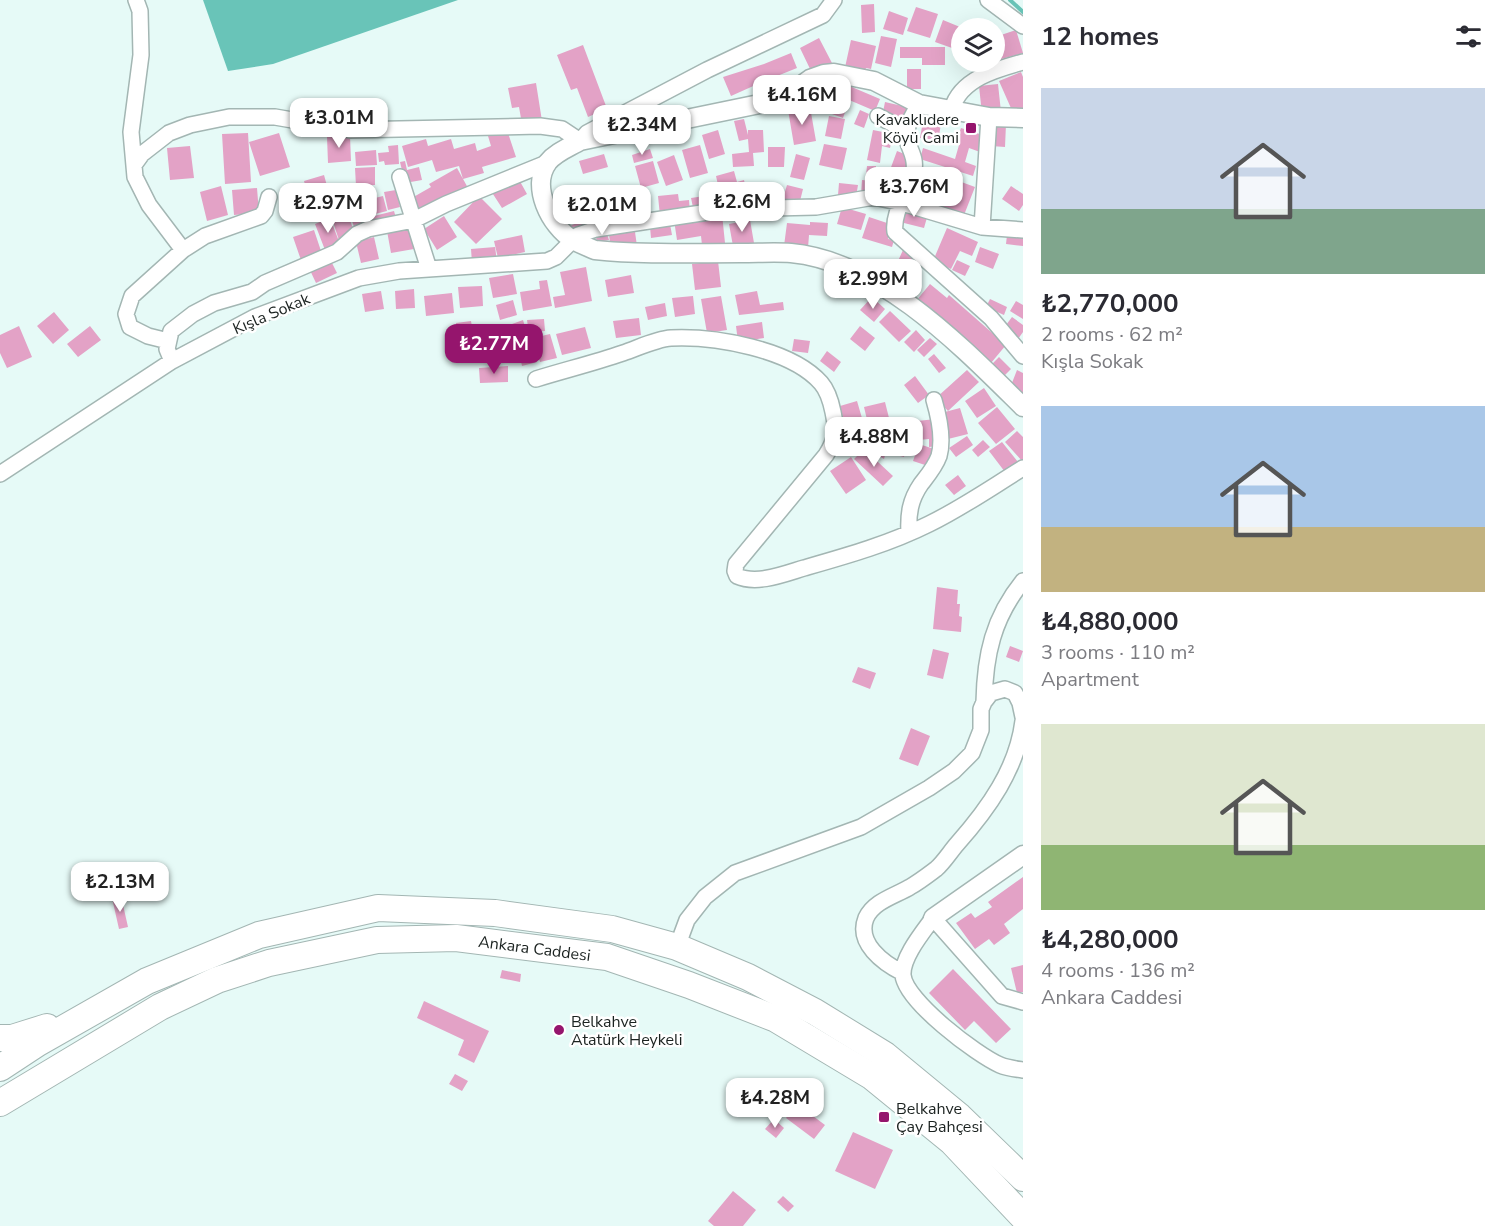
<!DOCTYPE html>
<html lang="en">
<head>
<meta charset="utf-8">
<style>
  body { margin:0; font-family:"Nunito Sans",sans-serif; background:#f7f7f7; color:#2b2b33; height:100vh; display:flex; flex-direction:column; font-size:22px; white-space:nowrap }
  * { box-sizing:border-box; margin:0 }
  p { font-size:20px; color:#7c7c81 }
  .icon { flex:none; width:33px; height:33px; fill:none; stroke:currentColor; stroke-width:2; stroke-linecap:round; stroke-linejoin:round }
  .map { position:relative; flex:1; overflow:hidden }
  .panel { display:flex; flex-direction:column; background:#fff; width:480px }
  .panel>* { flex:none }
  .fabs { position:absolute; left:951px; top:18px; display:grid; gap:12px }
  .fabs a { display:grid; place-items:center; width:54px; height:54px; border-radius:50%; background:#fff; box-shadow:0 6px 24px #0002; font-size:30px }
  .price { position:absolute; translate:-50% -51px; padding:0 14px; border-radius:12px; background:#fff; color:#222; font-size:20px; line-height:39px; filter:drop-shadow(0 2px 3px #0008) }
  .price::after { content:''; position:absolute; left:50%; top:36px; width:18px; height:14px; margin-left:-9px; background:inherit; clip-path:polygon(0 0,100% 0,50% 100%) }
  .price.active { background:#95156d; color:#fff }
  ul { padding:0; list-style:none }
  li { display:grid; align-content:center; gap:12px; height:318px; padding:0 18px }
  li span { display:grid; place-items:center; height:186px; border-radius:0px; color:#555 }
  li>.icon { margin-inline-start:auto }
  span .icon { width:108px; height:108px; fill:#fffc; stroke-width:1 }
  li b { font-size:26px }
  h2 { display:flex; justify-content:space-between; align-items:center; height:72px; padding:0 18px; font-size:26px }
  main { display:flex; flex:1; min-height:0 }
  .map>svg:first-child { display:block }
  .forest { fill:#69c4b8 }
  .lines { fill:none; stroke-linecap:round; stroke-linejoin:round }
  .stream { stroke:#68c3b6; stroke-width:4 }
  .building { fill:#e3a2c6 }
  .minor-casing { stroke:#a3b6b3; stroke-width:18 }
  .tertiary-casing { stroke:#a3b6b3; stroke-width:21 }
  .trunk-casing { stroke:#a3b6b3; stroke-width:28 }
  .minor { stroke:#fff; stroke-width:15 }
  .tertiary { stroke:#fff; stroke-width:18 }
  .trunk { stroke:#fff; stroke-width:26 }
  .poi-dot { fill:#95156d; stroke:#fff; stroke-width:2 }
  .labels { text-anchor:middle; stroke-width:5; stroke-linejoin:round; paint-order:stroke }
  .poi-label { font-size:16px; fill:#1b2220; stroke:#fff; text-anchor:start }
  .street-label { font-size:16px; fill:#1b2220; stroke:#fff }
</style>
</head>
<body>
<main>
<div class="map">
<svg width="1023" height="1226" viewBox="0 0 1023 1226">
  <rect width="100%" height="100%" fill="#e6faf7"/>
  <!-- forest -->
  <path class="forest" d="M203 0H458L273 64 228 71Z"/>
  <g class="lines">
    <!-- stream -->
    <path class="stream" d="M1010 0 1023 12"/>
  </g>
  <!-- building -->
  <path class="building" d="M874 4 875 32 862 33 861 5Z
    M916 7 938 14 930 38 907 31Z
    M889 11 908 18 903 35 883 29Z
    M943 20 960 27 952 48 935 42Z
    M1016 30 1023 53 994 61 995 37Z
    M881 36 897 39 891 67 875 63Z
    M819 38 832 63 812 73 800 48Z
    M851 40 876 46 871 69 866 68 863 77 844 72Z
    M583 45 606 106 596 109 597 113 588 117 577 88 571 90 557 55Z
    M900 47H945V65H922V58H900Z
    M961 51 962 62H975L973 66 958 61Z
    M791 53 797 68 772 78 777 90 765 95 760 83 731 96 723 77 764 64Z
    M907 69H921V89H907Z
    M1021 72 1023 77V111L1014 115 999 81Z
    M833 79 880 99 875 111 828 91Z
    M536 83 542 121 522 124 519 107 512 108 508 88Z
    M998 84 1001 112 982 114 979 86Z
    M827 95 848 103 843 118 821 110Z
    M885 102 911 108 907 123 882 117Z
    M810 107 816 141 794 145 788 110Z
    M860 110 869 114 864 128 854 124Z
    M829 116 845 119 841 139 825 136Z
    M744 119 748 135V130H763L764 152 753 153 754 166 733 167 732 154 749 152 748 139 739 141 734 121Z
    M923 121 941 124 938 141 920 138Z
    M992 123 1006 124 1005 147 991 146Z
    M961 128 986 136 980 152 969 148 965 162 976 166 973 176 920 159 923 148 955 159 959 145 955 144Z
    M507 130 516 157 482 167 484 173 463 179 459 166 436 172 432 160 408 167 402 146 426 139 428 146 451 139 454 149 475 143 477 151 491 146 488 136Z
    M718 130 725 154 709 159 702 135Z
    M873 130 893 134 890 148 882 146 880 163 867 160Z
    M248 133 251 182 225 184 222 134Z
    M279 133 290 167 260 176 249 142Z
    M350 136 351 161 328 163 327 137Z
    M824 144 847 148 842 170 819 165Z
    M398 145 399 164 385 165 384 161 379 162 378 153 389 152 388 146Z
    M700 145 708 173 690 178 682 150Z
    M190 146 194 178 170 180 167 148Z
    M768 147H785L784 167H768Z
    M650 149 653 158 634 163 632 155Z
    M376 150 377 165 356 166 355 152Z
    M897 151 912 157 905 176 890 170Z
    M604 154 608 167 583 174 579 161Z
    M796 154 810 158 804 180 790 177Z
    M674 155 683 180 666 186 657 162Z
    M405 161 407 170 419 167 422 180 405 183 400 162Z
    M653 161 659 183 641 188 635 166Z
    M867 166H876L875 176 866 175Z
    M375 167V185L356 186 355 168Z
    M457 168 468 188 456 195 454 192 439 201 420 216 410 199 431 187 429 184Z
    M734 171 737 182 744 180 748 197 722 203 716 176Z
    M923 171 955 183 956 180 975 187 964 215 945 208 943 213 925 207 927 202 913 197Z
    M324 175 334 211 314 217 304 181Z
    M517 176 527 194 502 208 491 191Z
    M862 180 874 181 873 196 861 195Z
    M839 183 858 185 856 197 838 195Z
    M787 185 803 189 799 205 782 201Z
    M221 186 228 215 207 221 200 192Z
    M1011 186 1023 194V205L1019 211 1002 199Z
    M257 188 259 213 234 215 232 190Z
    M619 189 627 210 621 212 622 215 570 234 567 227 602 213 596 198Z
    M396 190 400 207 388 210 384 192Z
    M678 194 679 201 689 200 690 213 660 216 658 196Z
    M718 194 720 208 694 212 691 198Z
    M383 196 387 211 367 216 365 205 368 204 367 200Z
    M479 196 502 219 476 244 454 222Z
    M361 198 370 225 355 230 346 202Z
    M344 202 355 235 339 240 331 216 337 214 334 206Z
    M842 207 866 214 861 230 837 224Z
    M903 207 928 214 924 228 900 222Z
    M394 211 396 218 373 225 370 217Z
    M722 214 725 243 702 245 701 236 677 240 674 220Z
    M444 216 457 237 437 250 424 229Z
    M869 217 893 225 888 239 894 240 892 247 862 238Z
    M330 218 340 244 325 250 315 224Z
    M750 220 754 243 733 246 729 224Z
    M810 222 828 223 827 236 809 235 808 248 784 246 787 223 810 225Z
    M670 224 672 235 651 238 650 227Z
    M410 227 414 249 391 253 387 231Z
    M947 228 978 242 972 256 960 251 951 269 933 261Z
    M314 230 323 257 302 263 293 237Z
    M606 230 609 240 597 242 595 232Z
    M635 232 637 246 611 249 609 235Z
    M522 235 525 252 498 258 494 241Z
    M1007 235 1023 236V246L1006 244Z
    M374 237 379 259 361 263 356 242Z
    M495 247 497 261 472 263 471 249Z
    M980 247 999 254 993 269 975 262Z
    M903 250 924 259 918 271 898 261Z
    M329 257 337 273 316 283 308 266Z
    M957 260 970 266 965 276 952 270Z
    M718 261 721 287 695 290 692 264Z
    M586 267 592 301 555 308 553 297 565 295 560 272Z
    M513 274 517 294 493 298 489 278Z
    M631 275 634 293 608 297 605 280Z
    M895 276 916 281 914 292 893 286Z
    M547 280 552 306 523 311 520 292 540 289 539 281Z
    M930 284 947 298 949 295 1006 345 991 363 916 301Z
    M482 286 483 306 460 308 458 287Z
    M414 289 415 308 396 309 395 291Z
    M381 291 384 309 365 312 362 294Z
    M757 291 760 305 783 302 784 310 739 315 735 295Z
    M452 293 454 313 426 316 424 296Z
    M693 296 695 314 675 317 672 298Z
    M721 296 727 330 707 333 701 299Z
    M872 297 885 309 874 322 860 310Z
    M990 299 1007 307 1004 315 986 307Z
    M513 300 517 315 500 320 496 305Z
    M1016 301 1023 305V319L1010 311Z
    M665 303 667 316 648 320 645 307Z
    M890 311 911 331 899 342 879 322Z
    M54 312 69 330 53 344 37 326Z
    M1012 317 1023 325V332L1018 339 1003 329Z
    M639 318 641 335 616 338 613 321Z
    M544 319 545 331 529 333 527 320Z
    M523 320 527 333 504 340 501 328Z
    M471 321 473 332 458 334 456 323Z
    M762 322 764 338 738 342 736 326Z
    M19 326 32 357 7 368 0 353V335Z
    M90 326 101 340 78 357 67 344Z
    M860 326 875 338 865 351 850 339Z
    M585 327 591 348 562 355 556 334Z
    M916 330 925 340 914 352 904 342Z
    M550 334 557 358 540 362 533 338Z
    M482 335 484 344 475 347 473 338Z
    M531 336 537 362 522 366 516 339Z
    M930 338 937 344 924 357 917 350Z
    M794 339 810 341 808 353 792 351Z
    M495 345 496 354 479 356 477 347Z
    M827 351 841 362 834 372 820 361Z
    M934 354 946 368 939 373 928 359Z
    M999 357 1011 369 1001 379 989 367Z
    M508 366V382L480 383 479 368Z
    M967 370 979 382 948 411 936 398Z
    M1017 370 1023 373V393L1010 388Z
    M915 376 929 395 918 403 904 385Z
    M984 388 996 406 977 418 965 401Z
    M857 401 864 425 846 430 840 406Z
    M885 402 891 426 882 428 881 425 869 428 864 407Z
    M997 407 1015 429 996 444 978 423Z
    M960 408 968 434 948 439 941 413Z
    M936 419 939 446 929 447V439L918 440 917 421Z
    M1017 431 1023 437V462L1005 442Z
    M871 434 889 440 884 459 866 448Z
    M967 436 973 445 956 457 949 448Z
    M892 437 908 442 904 457 888 453Z
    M983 440 990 447 978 457 972 450Z
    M1002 442 1018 462 1005 472 989 451Z
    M919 444 934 449 928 466 913 461Z
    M864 449 893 476 883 486 854 459Z
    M851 457 866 480 846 494 830 471Z
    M958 475 966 486 954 495 945 485Z
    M937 587 958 590 957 604H960L959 616 962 617 961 632 933 629Z
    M1010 646 1023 651 1019 662 1006 657Z
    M933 649 949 653 943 679 927 675Z
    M858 667 876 673 870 689 852 682Z
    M911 728 930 736 918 766 899 759Z
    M1023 877V909L1004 924 1010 933 994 945 989 939 975 949 956 923 971 913 975 918 992 907 988 902Z
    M121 896 128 927 119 929 112 898Z
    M1023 965V992L1017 993 1011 968Z
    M953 969 1011 1029 996 1043 974 1021 965 1030 929 993Z
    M502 970 521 974 520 982 500 978Z
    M424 1001 489 1031 474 1063 458 1055 464 1040 417 1018Z
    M455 1074 468 1081 462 1091 449 1084Z
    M797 1104 825 1125 814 1139 786 1118Z
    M774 1119 784 1128 776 1138 765 1129Z
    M853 1132 893 1150 875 1189 835 1171Z
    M733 1191 756 1210 743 1226H714L708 1221Z
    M783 1196 794 1206 788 1212 777 1202Z"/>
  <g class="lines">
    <defs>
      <path id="minor" d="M136 0 140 11 141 55 131 132 135 177 149 205 183 250
        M988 0 1023 26
        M919 104C913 115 903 129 908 143 911 152 916 159 914 170 910 190 892 211 895 232L991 318 1023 356
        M952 109C960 79 997 69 1023 62
        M878 116 906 131
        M134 165 142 154 169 133 190 125 229 117H275L350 130 540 126 562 129 580 141 587 133 707 70 823 15 834 0
        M400 177 429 269
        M982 227 989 117
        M168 341 148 336 130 327 126 314 132 296 183 250 205 236 261 216 265 211 269 197
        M172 361 167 349 171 331 193 314 214 303 252 292 265 283 337 252 357 234 368 229 414 220 446 204 549 162
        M536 379C565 370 594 363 623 353 638 348 656 339 671 338 715 336 791 349 821 383 828 391 831 402 833 412 837 431 836 439 826 455L736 564 735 571 737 576C757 585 784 574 804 568 846 556 889 544 929 524 962 508 992 487 1023 468
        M0 474 172 361 255 317 359 278 399 271 547 261 556 257 578 235 596 229 728 209 816 207 874 197 902 203 982 227 1023 230
        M909 533C908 514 910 500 921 484 928 475 935 467 939 456 944 438 939 417 934 400
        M984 702C985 655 993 618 1023 581
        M677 947 687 920 705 897 735 873 861 827 929 788 954 771 972 753 981 730V709L984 702 991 693 1005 689 1015 693 1020 703 1023 717
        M903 973C883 963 856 943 866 918 874 901 895 896 910 887 919 882 928 875 936 869 944 862 950 852 957 844 988 809 1017 769 1023 721
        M1023 1002 1002 996 933 918C923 932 902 957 903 975 905 1001 977 1055 1000 1065 1007 1068 1016 1069 1023 1070"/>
      <path id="tertiary" d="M1023 118 989 117 919 104 874 81 834 73 824 74 810 79 789 94 764 103 580 141C570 147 556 152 548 162 530 186 550 226 573 240 580 244 588 247 595 250 643 255 693 253 741 253 758 253 775 252 791 253 880 261 963 348 1023 407
        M933 918 1023 855"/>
      <g id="trunk">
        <path d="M0 1038H12L47 1027"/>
        <path d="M0 1068 38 1043 147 981 259 935 378 908 495 913 612 929 677 947 748 977 815 1012 885 1055 959 1116 1023 1178"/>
        <path id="s1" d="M0 1103 160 1007 217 980 269 963 377 940 456 938 607 957 689 985 776 1019 871 1076 952 1142 1023 1217"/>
      </g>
    </defs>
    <!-- minor casing -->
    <use href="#minor" class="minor-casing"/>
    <!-- tertiary casing -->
    <use href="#tertiary" class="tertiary-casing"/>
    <!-- trunk casing -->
    <use href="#trunk" class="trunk-casing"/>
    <!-- minor -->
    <use href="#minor" class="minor"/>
    <!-- tertiary -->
    <use href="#tertiary" class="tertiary"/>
    <!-- trunk -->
    <use href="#trunk" class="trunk"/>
  </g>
  <!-- markers -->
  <g class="poi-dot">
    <rect x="965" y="122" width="12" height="12" rx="3"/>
    <circle cx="559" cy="1030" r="6"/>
    <rect x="878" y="1111" width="12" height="12" rx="3"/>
  </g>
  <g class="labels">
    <!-- poi labels -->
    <g class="poi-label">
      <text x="959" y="125" text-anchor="end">Kavaklıdere<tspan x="959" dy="18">Köyü Cami</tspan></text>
      <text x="571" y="1027">Belkahve<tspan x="571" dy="18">Atatürk Heykeli</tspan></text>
      <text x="896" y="1114">Belkahve<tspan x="896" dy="18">Çay Bahçesi</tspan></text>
    </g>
    <!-- street labels -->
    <g class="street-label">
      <text transform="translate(271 313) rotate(-23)" y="6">Kışla Sokak</text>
      <text dy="6" stroke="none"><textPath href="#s1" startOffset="573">Ankara Caddesi</textPath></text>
    </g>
  </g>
</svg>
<div class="fabs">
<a><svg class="icon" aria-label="layers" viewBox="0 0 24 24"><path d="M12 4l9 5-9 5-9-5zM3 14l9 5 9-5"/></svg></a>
</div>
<b class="price" style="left:802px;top:126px">₺4.16M</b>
<b class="price" style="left:339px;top:149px">₺3.01M</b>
<b class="price" style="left:642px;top:156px">₺2.34M</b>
<b class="price" style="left:914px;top:218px">₺3.76M</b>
<b class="price" style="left:742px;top:233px">₺2.6M</b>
<b class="price" style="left:328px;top:234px">₺2.97M</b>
<b class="price" style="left:602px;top:236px">₺2.01M</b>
<b class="price" style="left:873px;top:310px">₺2.99M</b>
<b class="price active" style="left:494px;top:375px">₺2.77M</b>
<b class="price" style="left:874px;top:468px">₺4.88M</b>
<b class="price" style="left:120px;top:913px">₺2.13M</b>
<b class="price" style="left:775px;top:1129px">₺4.28M</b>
</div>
<section class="panel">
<h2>12 homes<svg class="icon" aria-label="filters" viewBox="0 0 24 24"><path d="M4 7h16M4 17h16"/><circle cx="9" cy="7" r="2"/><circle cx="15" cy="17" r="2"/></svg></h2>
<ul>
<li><span style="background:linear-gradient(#c9d6e8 65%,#7fa58c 0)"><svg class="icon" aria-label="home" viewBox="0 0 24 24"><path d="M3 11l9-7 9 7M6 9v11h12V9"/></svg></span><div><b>₺2,770,000</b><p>2 rooms · 62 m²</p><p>Kışla Sokak</p></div></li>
<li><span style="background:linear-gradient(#a9c7e8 65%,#c2b280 0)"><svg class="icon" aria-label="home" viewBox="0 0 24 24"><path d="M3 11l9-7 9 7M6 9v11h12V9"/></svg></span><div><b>₺4,880,000</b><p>3 rooms · 110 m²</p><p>Apartment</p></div></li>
<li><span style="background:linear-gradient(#dfe7d0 65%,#8fb573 0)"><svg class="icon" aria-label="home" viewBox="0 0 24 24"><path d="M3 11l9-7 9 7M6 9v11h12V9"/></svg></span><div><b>₺4,280,000</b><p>4 rooms · 136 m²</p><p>Ankara Caddesi</p></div></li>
</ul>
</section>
</main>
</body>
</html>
